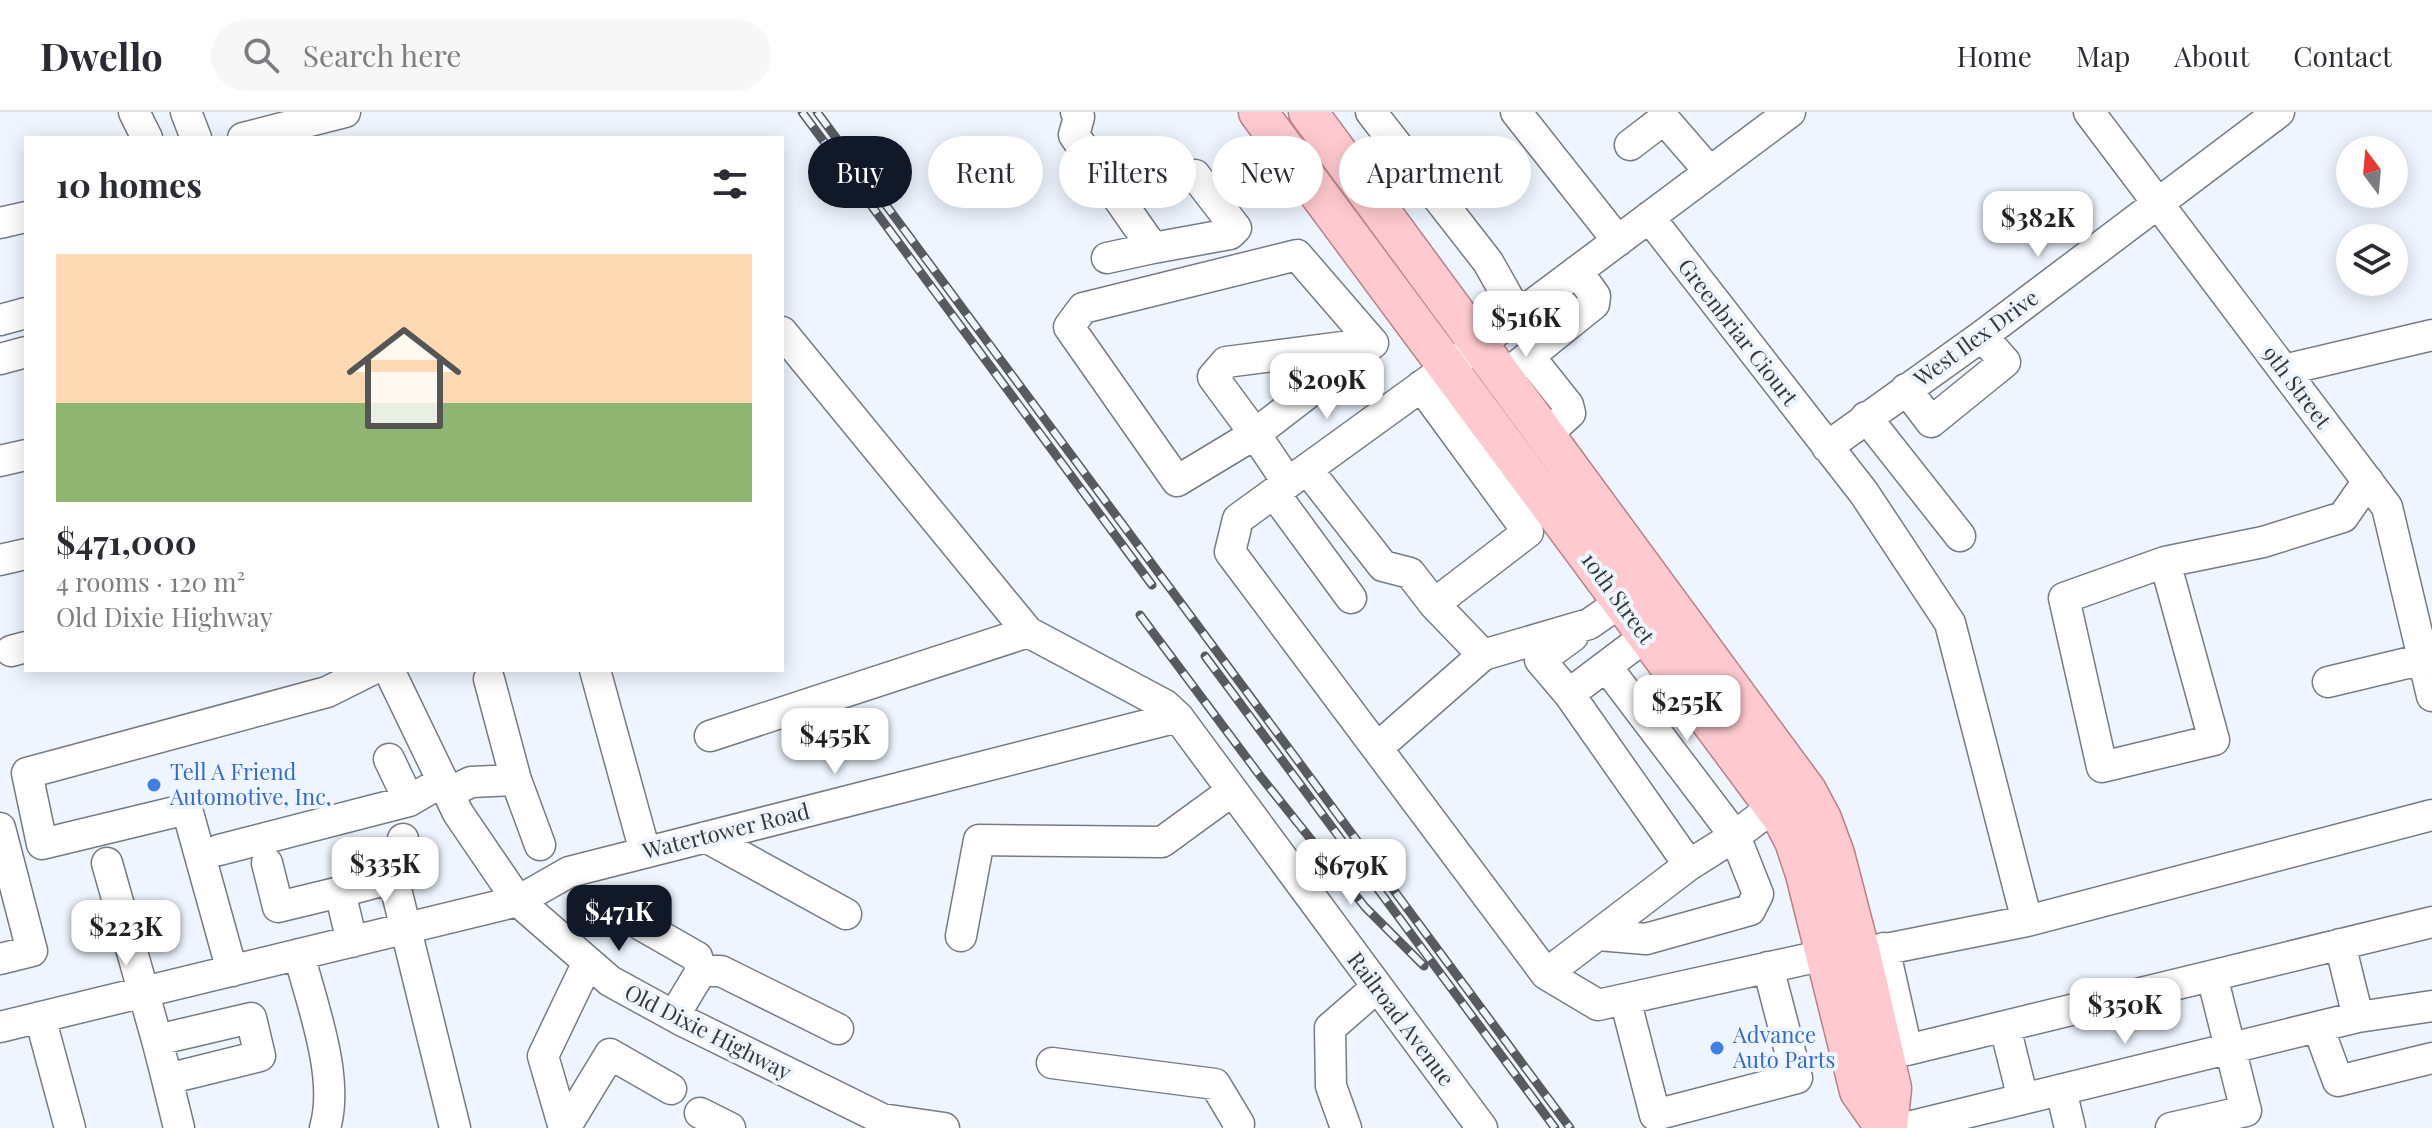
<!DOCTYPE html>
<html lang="en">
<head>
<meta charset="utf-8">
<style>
  body { margin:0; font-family:"Playfair Display",serif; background:#f7f7f7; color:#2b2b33; height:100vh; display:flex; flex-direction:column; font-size:30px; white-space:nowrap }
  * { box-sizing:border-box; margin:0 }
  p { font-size:26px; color:#7c7c81 }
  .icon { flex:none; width:44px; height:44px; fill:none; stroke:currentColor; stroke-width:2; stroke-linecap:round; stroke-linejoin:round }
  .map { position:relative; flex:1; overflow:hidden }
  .panel { position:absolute; left:24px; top:24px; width:760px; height:536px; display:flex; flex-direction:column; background:#fff; border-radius:0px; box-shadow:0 4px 20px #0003 }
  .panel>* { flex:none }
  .guide { position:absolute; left:808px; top:24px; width:760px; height:72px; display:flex; gap:16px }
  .needle { width:52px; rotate:344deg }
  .fabs { position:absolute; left:2336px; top:24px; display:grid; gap:16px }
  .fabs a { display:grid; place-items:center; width:72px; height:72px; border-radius:50%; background:#fff; box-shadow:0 4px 20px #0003; font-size:40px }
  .price { position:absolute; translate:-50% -68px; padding:0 18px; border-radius:16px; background:#fff; color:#222; font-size:26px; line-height:52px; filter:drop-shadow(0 2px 4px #0008) }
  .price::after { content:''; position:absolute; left:50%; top:48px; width:24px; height:18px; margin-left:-12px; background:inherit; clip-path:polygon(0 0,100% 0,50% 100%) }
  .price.active { background:#111827; color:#fff }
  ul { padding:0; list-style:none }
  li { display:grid; align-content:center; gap:16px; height:424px; padding:0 32px }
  li span { display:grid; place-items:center; height:248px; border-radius:0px; color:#555 }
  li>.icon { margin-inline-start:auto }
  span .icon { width:144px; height:144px; fill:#fffc; stroke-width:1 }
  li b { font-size:34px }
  h2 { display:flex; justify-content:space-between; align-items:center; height:96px; padding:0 32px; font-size:34px }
  .chip { padding:0 28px; border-radius:36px; background:#fff; box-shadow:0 4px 20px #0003; font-size:28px; line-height:72px }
  .chip.active { background:#111827; color:#fff }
  header { display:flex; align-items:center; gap:48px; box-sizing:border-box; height:112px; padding:0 40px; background:#fff; border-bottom:2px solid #e1e1e2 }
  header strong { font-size:38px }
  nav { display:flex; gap:44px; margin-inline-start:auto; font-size:28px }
  .search { width:560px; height:72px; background:#f7f7f7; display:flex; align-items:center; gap:20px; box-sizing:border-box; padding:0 28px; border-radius:44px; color:#7c7c81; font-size:30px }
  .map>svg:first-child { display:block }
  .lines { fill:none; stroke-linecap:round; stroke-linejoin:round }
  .minor-casing { stroke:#757b83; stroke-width:33 }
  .major-casing { stroke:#b88086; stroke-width:41 }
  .minor { stroke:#fff; stroke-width:30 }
  .major { stroke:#ffcacf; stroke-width:38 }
  .rail-casing { stroke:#575a5f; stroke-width:9 }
  .rail { stroke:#eef5fe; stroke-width:6; stroke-dasharray:18; stroke-linecap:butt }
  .shop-dot { fill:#3f7fe0; stroke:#eef5fe; stroke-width:3 }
  .labels { text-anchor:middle; stroke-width:8; stroke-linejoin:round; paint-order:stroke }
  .street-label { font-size:22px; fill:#35383b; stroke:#eef5fe }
  .shop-label { font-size:22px; fill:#366cbe; stroke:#eef5fe; text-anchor:start }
</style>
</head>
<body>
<header>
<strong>Dwello</strong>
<div class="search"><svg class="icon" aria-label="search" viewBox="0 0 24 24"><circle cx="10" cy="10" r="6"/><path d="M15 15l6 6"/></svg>Search here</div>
<nav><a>Home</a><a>Map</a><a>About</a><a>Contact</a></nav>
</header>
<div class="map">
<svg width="2432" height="1016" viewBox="0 0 2432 1016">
  <rect width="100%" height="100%" fill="#eef5fe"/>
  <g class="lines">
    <defs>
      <path id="minor" d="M134 0 147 26
        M186 0 196 26
        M1076 0 1079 5 1074 23 1153 136 1230 122 1236 116 1195 63
        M1371 0 1488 150 1518 203 1542 234
        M1516 0 1618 129
        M2089 0 2387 395 2432 584
        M243 26 345 0
        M1630 33 1664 7 1710 60
        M1649 105 1864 381 1950 511 2027 809
        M0 111 26 105
        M1107 146 1153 136
        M0 208 26 201
        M782 220 1028 520
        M1529 244 1568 293 1570 301 1545 324
        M0 247 26 240
        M2284 258 2432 223
        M1502 266 1594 192 1595 184 1577 159
        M1421 274 1528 420 1434 492
        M1906 277 1931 310 2005 250 1982 224
        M1866 305 1960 424
        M1827 335 1982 224 2279 0
        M0 349 26 343
        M1307 357 1383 454 1410 461 1434 492 1483 543 1589 512 1621 490
        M1288 371 1255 322 1373 231 1297 143 1083 196 1069 215 1177 369 1255 322 1213 265 1226 250 1373 231
        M1274 381 1351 486
        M0 448 26 442
        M2165 450 2214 628 2102 655 2064 486 2165 450 2263 430 2343 405 2368 369
        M1573 524 1540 548 1569 582 1689 753
        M11 539 26 535
        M389 558 458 701 518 789 610 869 683 909 882 1007 944 1016
        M595 558 645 740
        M489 567 516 668
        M2328 570 2432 545
        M1569 582 1646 524
        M710 624 1028 520 1165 593 1178 605 1482 1016
        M1377 636 1483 543
        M389 647 409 689
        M448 681 471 670 516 668 540 733
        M1773 695 1735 724 1689 753 1546 862 1230 440 1238 407 1477 234 1790 0
        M0 716 32 839 0 847
        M706 725 846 802
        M219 738 409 689 443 669
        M107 751 157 928 251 906 260 944 167 967 157 928
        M267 751 278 795 340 780 352 830
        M393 765 455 1016
        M340 780 411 761 403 727
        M641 813 697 845 701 859
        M1598 823 1646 827 1750 798 1758 782 1735 724 1606 554
        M961 824 979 728 1162 730 1232 679
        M2340 832 2358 905
        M1884 836 1907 938 2432 810
        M299 842C312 893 340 965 325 1016
        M232 859 187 697 42 732 27 661 327 580 371 558
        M1546 862 1598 893 1825 843 1861 842 2027 809 2432 703
        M1625 887 1655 1003 1797 966 1768 855
        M674 904 701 859H721L838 917
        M40 905 70 1016
        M0 915 518 789 569 760 1178 605
        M2005 915 2023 987
        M2318 915 2338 969 2432 946
        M1052 951 1215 972 1239 1012 1238 1016
        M167 967 179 1016
        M2061 978 2070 1016
        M700 1001 730 1016
        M564 1016 543 944 588 850
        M565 1016 610 942 671 977
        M1346 1016 1331 974 1330 916 1376 876
        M1904 1016 2358 905 2432 894
        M2171 1016 2246 999 2212 864"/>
      <path id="major" d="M1258 0 1782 706 1794 729 1805 762 1859 979 1885 1016
        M1308 0C1473 227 1642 452 1807 679L1822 707 1835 742 1861 842 1892 976 1888 1016"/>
    </defs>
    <!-- minor casing -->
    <use href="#minor" class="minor-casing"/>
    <!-- major casing -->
    <use href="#major" class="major-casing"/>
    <!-- minor -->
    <use href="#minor" class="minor"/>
    <!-- major -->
    <use href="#major" class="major"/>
    <defs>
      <path id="rail" d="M802 0 1152 473
        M817 0 1570 1016
        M1140 503 1261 665 1365 795 1424 854
        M1205 544 1555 1016"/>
    </defs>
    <!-- rail casing -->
    <use href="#rail" class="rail-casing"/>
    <!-- rail -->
    <use href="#rail" class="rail"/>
  </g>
  <!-- markers -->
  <g class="shop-dot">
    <circle cx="154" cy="673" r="8"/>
    <circle cx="1717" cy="936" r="8"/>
  </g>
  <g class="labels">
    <!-- street labels -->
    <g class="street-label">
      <text transform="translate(1738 220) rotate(52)" y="8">Greenbriar Ciourt</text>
      <text transform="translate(1976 226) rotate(-36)" y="8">West Ilex Drive</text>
      <text transform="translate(2297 275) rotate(53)" y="8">9th Street</text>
      <text transform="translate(1618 486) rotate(54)" y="8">10th Street</text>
      <text transform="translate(726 719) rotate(-14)" y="8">Watertower Road</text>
      <text transform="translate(1401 907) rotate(53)" y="8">Railroad Avenue</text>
      <text transform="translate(708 920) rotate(27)" y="8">Old Dixie Highway</text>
    </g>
    <!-- shop labels -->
    <g class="shop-label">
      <text x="170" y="668">Tell A Friend<tspan x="170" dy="25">Automotive, Inc.</tspan></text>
      <text x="1733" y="931">Advance<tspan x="1733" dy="25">Auto Parts</tspan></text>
    </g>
  </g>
</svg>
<div class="fabs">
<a><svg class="needle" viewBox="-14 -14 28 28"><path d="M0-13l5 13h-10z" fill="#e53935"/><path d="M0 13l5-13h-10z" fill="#7c7c81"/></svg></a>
<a><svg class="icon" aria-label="layers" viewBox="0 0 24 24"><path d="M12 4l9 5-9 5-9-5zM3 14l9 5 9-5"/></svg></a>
</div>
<b class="price" style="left:2038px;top:147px">$382K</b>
<b class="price" style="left:1526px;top:247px">$516K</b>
<b class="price" style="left:1327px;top:309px">$209K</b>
<b class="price" style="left:1687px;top:631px">$255K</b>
<b class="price" style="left:835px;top:664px">$455K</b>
<b class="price" style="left:385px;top:793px">$335K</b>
<b class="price" style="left:1351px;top:795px">$679K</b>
<b class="price active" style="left:619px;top:841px">$471K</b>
<b class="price" style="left:126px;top:856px">$223K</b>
<b class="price" style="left:2125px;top:934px">$350K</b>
<div class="guide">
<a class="chip active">Buy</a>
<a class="chip">Rent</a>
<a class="chip">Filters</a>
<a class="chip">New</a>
<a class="chip">Apartment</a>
</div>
<section class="panel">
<h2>10 homes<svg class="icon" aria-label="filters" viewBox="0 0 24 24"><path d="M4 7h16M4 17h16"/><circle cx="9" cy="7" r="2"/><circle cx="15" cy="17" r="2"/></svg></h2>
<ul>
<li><span style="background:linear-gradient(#ffd9b3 60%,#8fb573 0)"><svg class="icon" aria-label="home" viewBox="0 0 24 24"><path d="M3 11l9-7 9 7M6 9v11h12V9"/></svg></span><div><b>$471,000</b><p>4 rooms · 120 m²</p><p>Old Dixie Highway</p></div></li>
</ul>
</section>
</div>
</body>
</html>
